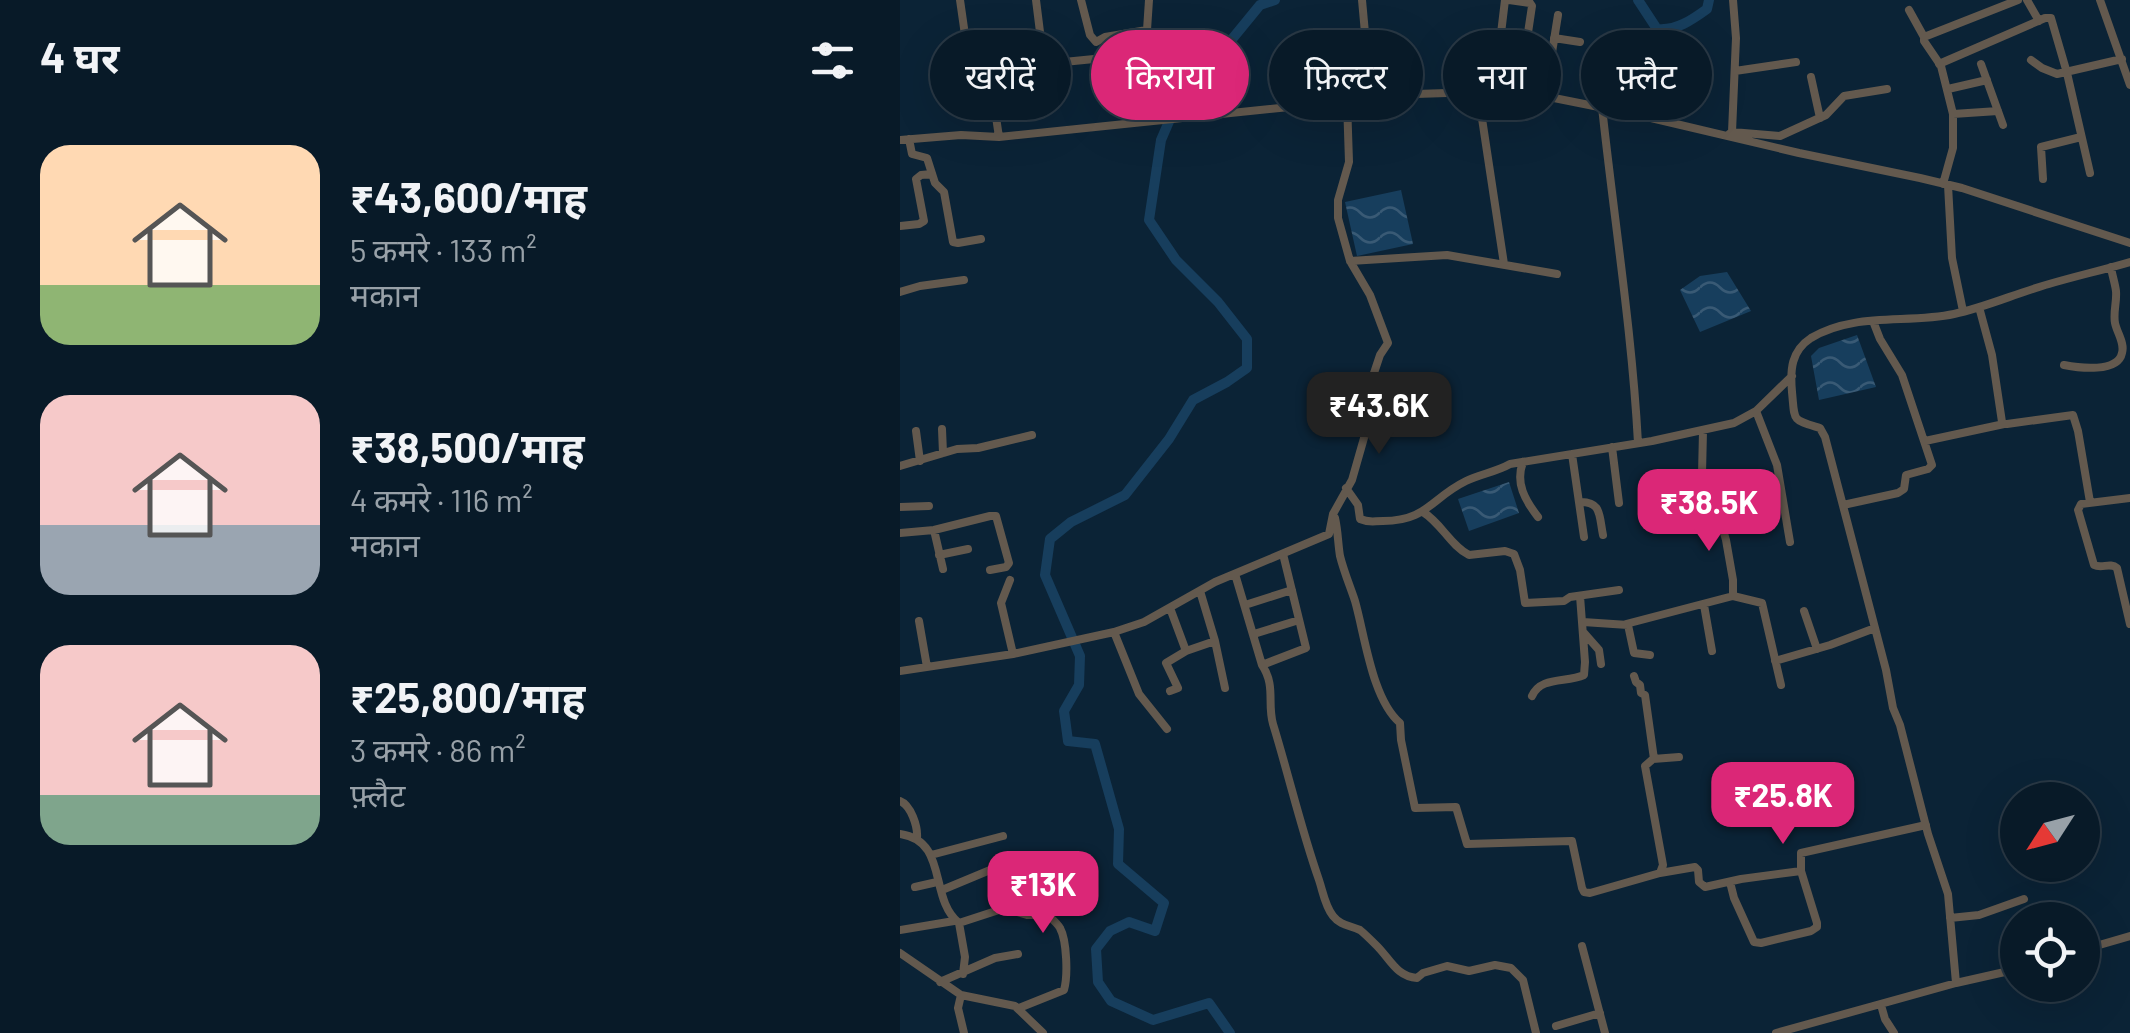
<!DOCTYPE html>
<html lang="hi">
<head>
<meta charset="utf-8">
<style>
  body { margin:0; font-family:Barlow,"Noto Sans Devanagari",sans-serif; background:#162734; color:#f1f3f6; height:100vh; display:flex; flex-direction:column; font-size:38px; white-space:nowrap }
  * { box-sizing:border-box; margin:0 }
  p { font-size:32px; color:#98a1a8 }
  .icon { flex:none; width:55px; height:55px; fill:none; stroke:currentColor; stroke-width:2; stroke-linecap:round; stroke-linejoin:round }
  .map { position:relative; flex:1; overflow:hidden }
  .drawer { display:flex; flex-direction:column; background:#081a28; width:900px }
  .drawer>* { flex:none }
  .hud { position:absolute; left:30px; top:30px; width:950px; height:90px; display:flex; gap:20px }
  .needle { width:65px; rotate:234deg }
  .fabs { position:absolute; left:1100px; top:782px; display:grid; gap:20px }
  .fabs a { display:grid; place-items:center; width:100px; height:100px; border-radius:50%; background:#081a28; box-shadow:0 10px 40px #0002,0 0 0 2px #293845; font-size:50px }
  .price { position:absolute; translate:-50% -85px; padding:0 22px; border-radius:20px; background:#db2777; color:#fff; font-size:32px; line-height:65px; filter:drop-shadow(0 2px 5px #0008) }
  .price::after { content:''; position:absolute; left:50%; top:60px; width:30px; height:22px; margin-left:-15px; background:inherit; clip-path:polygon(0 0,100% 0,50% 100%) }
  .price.current { background:#222; color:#fff }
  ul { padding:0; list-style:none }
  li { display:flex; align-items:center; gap:30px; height:250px; padding:0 40px }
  li span { display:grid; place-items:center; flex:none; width:280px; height:200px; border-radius:30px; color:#555 }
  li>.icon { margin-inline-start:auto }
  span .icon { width:120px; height:120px; fill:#fffc; stroke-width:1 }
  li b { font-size:42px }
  h2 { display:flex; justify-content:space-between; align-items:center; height:120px; padding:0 40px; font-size:42px }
  .chip { padding:0 35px; border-radius:45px; background:#081a28; box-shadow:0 10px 40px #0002,0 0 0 2px #293845; font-size:35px; line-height:90px }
  .chip.current { background:#db2777; color:#fff }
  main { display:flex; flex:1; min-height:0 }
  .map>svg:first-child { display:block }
  .water { fill:url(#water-waves) }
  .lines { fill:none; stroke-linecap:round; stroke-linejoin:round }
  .river { stroke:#173e5d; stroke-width:10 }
  .minor { stroke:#63594e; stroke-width:8 }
</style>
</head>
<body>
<main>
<section class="drawer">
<h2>4 घर<svg class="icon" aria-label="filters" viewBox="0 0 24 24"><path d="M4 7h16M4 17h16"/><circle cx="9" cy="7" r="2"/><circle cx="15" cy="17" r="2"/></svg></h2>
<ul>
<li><span style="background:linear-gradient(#ffd9b3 70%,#8fb573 0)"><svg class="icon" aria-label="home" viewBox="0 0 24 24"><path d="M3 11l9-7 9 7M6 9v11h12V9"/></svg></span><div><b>₹43,600/माह</b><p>5 कमरे · 133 m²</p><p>मकान</p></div></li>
<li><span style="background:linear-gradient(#f6c9c9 65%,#9aa5b1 0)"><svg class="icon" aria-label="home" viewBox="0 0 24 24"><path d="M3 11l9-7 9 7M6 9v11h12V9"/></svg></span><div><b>₹38,500/माह</b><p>4 कमरे · 116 m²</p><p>मकान</p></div></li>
<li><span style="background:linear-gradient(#f6c9c9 75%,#7fa58c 0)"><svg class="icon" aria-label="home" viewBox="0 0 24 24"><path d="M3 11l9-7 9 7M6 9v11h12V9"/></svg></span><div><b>₹25,800/माह</b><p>3 कमरे · 86 m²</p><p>फ़्लैट</p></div></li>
</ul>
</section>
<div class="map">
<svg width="1230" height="1033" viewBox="0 0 1230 1033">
  <defs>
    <pattern id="water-waves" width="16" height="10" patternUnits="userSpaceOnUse" patternTransform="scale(2.5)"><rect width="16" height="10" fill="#173e5d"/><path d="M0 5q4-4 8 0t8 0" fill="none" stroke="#395a75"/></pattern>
  </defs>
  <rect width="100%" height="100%" fill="#0b2336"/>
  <!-- water -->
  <path class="water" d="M501 190 513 244 457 256 445 202Z
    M827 272 851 311 800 332 780 290 800 276Z
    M957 335 976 387 919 400 911 356 919 348Z
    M609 482 619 513 569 531 558 499Z"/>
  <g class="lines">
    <!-- river -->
    <path class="river" d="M738 0 757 29C776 31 792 20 807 9L809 0
      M330 1033 309 1003 253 1020 211 1001 198 982 196 949 210 931 229 922 255 931 264 903 218 864 219 829 195 744 168 741 164 711 179 685 180 656 145 575 150 539 171 522 225 495 269 439 293 400 327 382 347 368V339L318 302 276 260 249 220 261 140 274 110 360 5 375 0"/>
    <!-- minor -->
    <path class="minor" d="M60 0 67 49 84 58 88 64 99 137
      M136 0 144 64 194 59 241 60
      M181 0 190 35 196 42 205 37 247 30
      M462 0 471 99
      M609 0 630 3 632 6 619 93
      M1127 0 1139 21
      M1200 0 1230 85
      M1009 10 1024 37V41L1041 66 1053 114V148L1043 184
      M1024 37 1118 0
      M654 38 680 42
      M626 45 652 54
      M1131 60 1142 68 1157 74 1222 59
      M1039 64 1145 18H1151L1167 73 1190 173
      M1081 64 1103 125
      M835 71 896 62
      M911 77 920 118
      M1048 89 1087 80
      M578 92 604 264
      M594 92 605 0
      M645 96 658 15
      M702 107C714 219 732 331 738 443
      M1053 114 1098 111
      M230 123 247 30 249 0
      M832 132 880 136 926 115 944 96 987 89
      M829 134 832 132 836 38 833 0
      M9 139 12 154 27 158 35 183 44 192 53 242 58 243 81 239
      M0 140 61 135 99 137 516 94 578 92 634 94 734 114 899 153 1020 178 1062 188 1230 243
      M1143 179 1141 147 1181 137
      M1048 185 1052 258 1063 311
      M0 226 19 224 24 221 16 179 21 175 32 174
      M450 261 547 255 657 274
      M0 292 20 286 64 280
      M1079 307 1092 355 1102 422 1107 424 1173 415 1178 431 1190 502
      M1164 365C1179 368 1218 373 1222 353 1225 343 1217 333 1215 323 1213 312 1217 302 1216 291 1215 283 1212 275 1211 267
      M856 411 877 465 890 542
      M42 429 43 453
      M16 431 20 461
      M1025 441 1104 424
      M712 447 719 503
      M672 454 684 537
      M623 462C615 483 625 500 638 517
      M0 466 57 449 78 448 132 435
      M446 488 458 505 460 519C469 523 473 521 483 521 527 521 531 498 566 481 580 474 596 472 610 464L752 441 834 423 856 411 892 376
      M1230 498 1181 504 1178 510 1194 565C1202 569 1210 562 1217 568L1230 624
      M679 502C702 501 699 516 703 535
      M943 505 998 493 1004 489 1006 475 1028 469 1032 465 1002 375 980 339 973 321
      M0 507 29 506
      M523 512C542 524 550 545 569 555L605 551 614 554 620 570 625 603 664 601 670 597 719 590
      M435 518C438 531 438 544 440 556 444 572 450 586 455 601 465 636 472 699 500 723L501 740 515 808 556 807 567 844 672 841 682 888 684 892 690 893 760 873 763 865 745 766 753 759 779 757
      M34 530 43 569
      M0 533 34 530 90 516H96L109 563 106 567 90 570
      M39 555 68 549
      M335 574 362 665C376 686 367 703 373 724 389 776 401 829 419 880 423 892 425 906 433 916 441 926 449 925 460 930 465 934 472 941 477 946 490 959 497 977 517 978L523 973 547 966 569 971 595 965 611 968 623 980 636 1033
      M110 580 101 603 113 654
      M300 591 315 641 325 688
      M833 596 862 603 881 685
      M345 605 392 590
      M804 605 812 651
      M270 608 286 651
      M904 611 917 649
      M19 621 27 667
      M683 622 728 625 734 653 750 655
      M726 624 833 596V580L826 540 815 502 802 474 803 431
      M214 632 239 694 267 729
      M684 633 699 650 701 664
      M354 634 399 620
      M875 661 930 645 975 628
      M362 665 406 648 383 554
      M0 671 113 654 214 632 244 622 315 582 429 534 433 514 452 480 464 438V409L469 388 480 355 488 343 470 295 450 261 438 218V200L449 162 447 101
      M734 676 736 682 740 685 741 693 745 695 754 759
      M270 691 278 688 266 663 286 651 315 641
      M632 696C641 676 666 683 684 675L685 662 680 596
      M0 801C11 805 18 827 17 838
      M0 834C49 841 28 898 59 923L65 957 63 974
      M31 855 103 836
      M760 873 795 867 798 870 799 882 805 887 841 879 901 871
      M830 882 834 898 854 942 861 943 911 931 917 927V923L901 871V853L1026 825
      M15 887 37 882
      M42 890 119 858
      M1050 918 1079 915 1124 899
      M59 923 105 908 127 915H148C151 918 158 924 160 928 167 941 168 976 164 990L119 1008
      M0 930 54 921
      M682 946 705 1033
      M1182 950 1230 936
      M0 953 61 995 115 1006 143 1033
      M40 982 95 958 118 954
      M1056 983 1048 894 1028 834 1000 725 993 708 986 670 925 437 920 428C891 419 895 422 892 392 890 370 891 351 911 338 954 312 1007 324 1054 314 1086 307 1117 293 1149 284 1176 276 1203 270 1230 262
      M61 995 58 1008 64 1033
      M981 1005 985 1019 994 1033
      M656 1026 700 1013
      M876 1033 1056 983 1118 969"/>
  </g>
</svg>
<div class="fabs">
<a><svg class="needle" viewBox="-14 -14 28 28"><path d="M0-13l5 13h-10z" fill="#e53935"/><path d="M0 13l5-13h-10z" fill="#98a1a8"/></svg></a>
<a><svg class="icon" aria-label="locate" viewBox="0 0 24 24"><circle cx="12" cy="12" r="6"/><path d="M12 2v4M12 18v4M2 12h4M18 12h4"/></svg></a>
</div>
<b class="price current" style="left:479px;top:457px">₹43.6K</b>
<b class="price" style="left:809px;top:554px">₹38.5K</b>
<b class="price" style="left:883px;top:847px">₹25.8K</b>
<b class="price" style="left:143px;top:936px">₹13K</b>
<div class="hud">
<a class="chip">खरीदें</a>
<a class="chip current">किराया</a>
<a class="chip">फ़िल्टर</a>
<a class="chip">नया</a>
<a class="chip">फ़्लैट</a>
</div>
</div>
</main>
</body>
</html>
